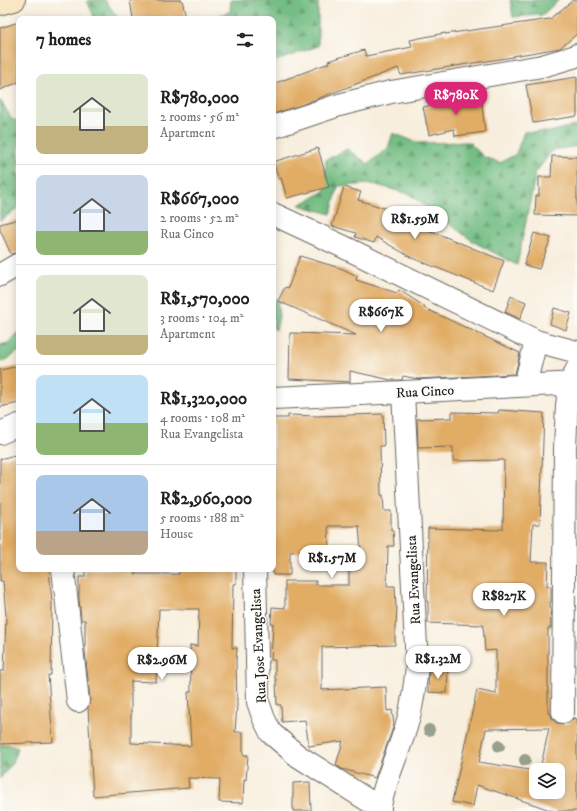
<!DOCTYPE html>
<html lang="en">
<head>
<meta charset="utf-8">
<style>
  body { margin:0; font-family:"IM FELL DW Pica",serif; background:#f2f2f2; color:#202124; height:100vh; display:flex; flex-direction:column; font-size:15px; white-space:nowrap }
  * { box-sizing:border-box; margin:0 }
  p { font-size:13px; color:#757577 }
  .icon { flex:none; width:22px; height:22px; fill:none; stroke:currentColor; stroke-width:2; stroke-linecap:round; stroke-linejoin:round }
  .map { position:relative; flex:1; overflow:hidden }
  .side { position:absolute; left:16px; top:16px; width:260px; height:556px; display:flex; flex-direction:column; background:#fff; border-radius:8px; box-shadow:0 2px 10px #0003 }
  .side>* { flex:none }
  .controls { position:absolute; left:529px; top:763px; display:grid; gap:8px }
  .controls a { display:grid; place-items:center; width:36px; height:36px; border-radius:8px; background:#fff; box-shadow:0 2px 10px #0003; font-size:20px }
  .price { position:absolute; translate:-50% -34px; padding:0 9px; border-radius:14px; background:#fff; color:#222; font-size:13px; line-height:26px; filter:drop-shadow(0 1px 2px #0008) }
  .price::after { content:''; position:absolute; left:50%; top:24px; width:12px; height:9px; margin-left:-6px; background:inherit; clip-path:polygon(0 0,100% 0,50% 100%) }
  .price.selected { background:#db2777; color:#fff }
  ul { padding:0; list-style:none }
  li { display:flex; align-items:center; gap:12px; height:100px; padding:0 20px }
  li+li { border-top:1px solid #e0e0e0 }
  li span { display:grid; place-items:center; flex:none; width:112px; height:80px; border-radius:8px; color:#555 }
  li>.icon { margin-inline-start:auto }
  span .icon { width:48px; height:48px; fill:#fffc; stroke-width:1 }
  li b { font-size:17px }
  h2 { display:flex; justify-content:space-between; align-items:center; height:48px; padding:0 20px; font-size:17px }
  .map>svg:first-child { display:block }
  .forest { fill:url(#forest-firs); stroke:#486c50 }
  .building { fill:#e1ac63; fill-rule:evenodd }
  .lines { fill:none; stroke-linecap:round; stroke-linejoin:round }
  .street-casing { stroke:#696660; stroke-width:24 }
  .secondary-casing { stroke:#696660; stroke-width:24 }
  .street { stroke:#fff; stroke-width:22 }
  .secondary { stroke:#f9e7c3; stroke-width:22 }
  .tree { fill:#96a08c }
  .labels { text-anchor:middle; stroke-width:3; stroke-linejoin:round; paint-order:stroke }
  .street-label { font-size:14px; fill:#1c1c1c; stroke:#fdfcf7 }
</style>
</head>
<body>
<div class="map">
<svg width="577" height="811" viewBox="0 0 577 811">
  <defs>
    <pattern id="forest-firs" width="22" height="20" patternUnits="userSpaceOnUse"><rect width="22" height="20" fill="#74bd84"/><path d="M5 1l3.5 6h-7zM16 11l3.5 6h-7z" fill="#5e996b"/></pattern>
  </defs>
  <rect width="100%" height="100%" fill="#fdfcf7"/>
  <filter id="ink" filterUnits="userSpaceOnUse"><feTurbulence type="fractalNoise" baseFrequency=".025" numOctaves="2"/><feDisplacementMap in="SourceGraphic" scale="8" xChannelSelector="R" yChannelSelector="G"/><feConvolveMatrix kernelMatrix="1 2 1 2 8 2 1 2 1" color-interpolation-filters="sRGB"/></filter>
  <filter id="wash" filterUnits="userSpaceOnUse"><feTurbulence type="fractalNoise" baseFrequency=".012" numOctaves="4" result="noise"/><feDisplacementMap in="SourceGraphic" scale="16" xChannelSelector="R" yChannelSelector="G"/><feGaussianBlur stdDeviation="0.9" result="paint"/><feColorMatrix in="noise" values="0 0 0 0 0 0 0 0 0 0 0 0 0 0 0 0 0 1.4 0 .05"/><feComposite in="paint" operator="in"/></filter>
  <g filter="url(#wash)">
    <rect width="100%" height="100%" fill="#f8eedd"/>
    <!-- forest -->
    <path class="forest" d="M94 0H105L119 19H95L87 1Z
      M231 0H317L318 1V46L273 62V19H207L230 12Z
      M510 0H559L542 15 513 17Z
      M0 100 12 119 19 122V207L0 221Z
      M577 125V146L553 150 536 172 517 265 474 242 409 194 373 184 338 186 331 214 299 205 325 191 326 160 347 149 368 164 388 148 393 133 418 143 469 142 484 157 500 163 516 154 524 132H549Z
      M273 298 277 300 279 316 276 330 273 328Z
      M19 331V351L5 361 0 362V345L8 343Z
      M6 744 18 748 14 760 0 779V745Z"/>
    <g id="blocks">
      <!-- building -->
      <path class="building" d="M130 0H182L186 17 176 19H133Z
        M573 0H577V34L560 48 513 56V57L455 66 401 75 398 68 301 105 273 114V84L329 63 328 61 364 50 366 56 412 47 410 40 445 33V34L550 19Z
        M19 22V82L0 90V28Z
        M577 77V116L533 123 526 85Z
        M481 95 485 132 455 136 454 129 429 135 423 107 451 101 450 98Z
        M318 148 329 187 287 198 281 178 279 179 273 162Z
        M552 156 577 157V216L535 215 536 196H539V177H551Z
        M344 187 361 192 358 200 391 210 414 224 504 261 493 290 412 258 376 237 374 243 355 237 356 233 332 226Z
        M19 219V252L11 254 0 230V224Z
        M534 233 551 238 539 269 524 265Z
        M300 256 343 269 357 276 356 280 397 293 399 290 424 306V308L520 353 515 374 418 379 403 376 402 380H391L350 371V382L289 379 290 333 356 335 278 301 285 287 288 288Z
        M511 296 526 302 520 319 505 312Z
        M554 308 571 313 566 330 550 324Z
        M19 366V403L0 407V370Z
        M499 410 544 413 540 524H533L531 562H548L547 586H551V602H550L551 628H548V713L551 714 552 718 556 723 563 724 569 723 574 718 577 719V811H553L477 785 473 806 452 802 477 690 496 694V650L485 651 483 625 428 623V602H427L428 528 499 530V529H503L504 460 453 461V447L418 448 417 419 452 418V412L498 413ZM549 728 540 770H558V792H536V771L479 762 486 729Z
        M383 414 384 446H380L381 495H383L384 511H391V530H393L394 546H388L387 586H395L396 607H397L396 624H395V645L322 647V690L386 687 387 711 392 710 394 725 375 778 342 769 336 765 343 741 309 746 305 720 282 722 281 705H277L276 679H275V660H271L273 624H271L272 607 285 608V581H316V585H349V565H362L359 526H328L329 550 290 552V575H273V418H288V415L317 416Z
        M19 454V569H49L52 602 51 675H48L53 742 0 744V671H4L6 616 3 581H0V459Z
        M85 569H135V574H179V569H236V584H233L232 648H237L236 661 237 705 235 732H243V755H248L246 780 244 779 243 803 219 802 220 779 188 778 189 788 93 796 88 707 90 700 85 651V620H81L79 599V577H85ZM159 609H199L198 646 190 645 191 692H188L191 746 131 743V681L156 682Z
        M429 666 448 667 447 693 428 692Z
        M310 782 311 811H293V783Z"/>
    </g>
  </g>
  <g filter="url(#ink)">
    <use href="#blocks" fill-opacity="0" stroke="#696660" stroke-width="1"/>
    <g class="lines">
      <defs>
        <path id="street" d="M273 127 339 105 391 92 542 66 573 57 577 55
          M273 214 344 247 536 341 577 352
          M0 275 19 264
          M525 385 536 341
          M273 398 403 392 577 383
          M0 433 19 425
          M63 569 78 701
          M255 569 258 702 264 719 271 733 298 756 380 808
          M563 712 565 448 567 405 570 384 577 369
          M379 811C384 780 400 751 408 720 413 702 415 685 417 666L403 392"/>
        <path id="secondary" d="M0 4 14 0"/>
      </defs>
      <!-- street casing -->
      <use href="#street" class="street-casing"/>
      <!-- secondary casing -->
      <use href="#secondary" class="secondary-casing"/>
      <!-- street -->
      <use href="#street" class="street"/>
      <!-- secondary -->
      <use href="#secondary" class="secondary"/>
    </g>
    <!-- trees -->
    <g class="tree">
      <circle cx="429" cy="730" r="6"/>
      <circle cx="499" cy="746" r="6"/>
      <circle cx="525" cy="760" r="6"/>
    </g>
  </g>
  <g class="labels">
    <!-- street labels -->
    <g class="street-label">
      <text transform="translate(425 391) rotate(-3)" y="5">Rua Cinco</text>
      <text transform="translate(413 580) rotate(-93)" y="5">Rua Evangelista</text>
      <text transform="translate(258 646) rotate(-93)" y="5">Rua Jose Evangelista</text>
    </g>
  </g>
</svg>
<div class="controls">
<a><svg class="icon" aria-label="layers" viewBox="0 0 24 24"><path d="M12 4l9 5-9 5-9-5zM3 14l9 5 9-5"/></svg></a>
</div>
<b class="price selected" style="left:456px;top:116px">R$780K</b>
<b class="price" style="left:415px;top:240px">R$1.59M</b>
<b class="price" style="left:381px;top:333px">R$667K</b>
<b class="price" style="left:332px;top:579px">R$1.57M</b>
<b class="price" style="left:504px;top:617px">R$827K</b>
<b class="price" style="left:438px;top:680px">R$1.32M</b>
<b class="price" style="left:162px;top:681px">R$2.96M</b>
<section class="side">
<h2>7 homes<svg class="icon" aria-label="filters" viewBox="0 0 24 24"><path d="M4 7h16M4 17h16"/><circle cx="9" cy="7" r="2"/><circle cx="15" cy="17" r="2"/></svg></h2>
<ul>
<li><span style="background:linear-gradient(#dfe7d0 65%,#c2b280 0)"><svg class="icon" aria-label="home" viewBox="0 0 24 24"><path d="M3 11l9-7 9 7M6 9v11h12V9"/></svg></span><div><b>R$780,000</b><p>2 rooms · 56 m²</p><p>Apartment</p></div></li>
<li><span style="background:linear-gradient(#c9d6e8 70%,#8fb573 0)"><svg class="icon" aria-label="home" viewBox="0 0 24 24"><path d="M3 11l9-7 9 7M6 9v11h12V9"/></svg></span><div><b>R$667,000</b><p>2 rooms · 52 m²</p><p>Rua Cinco</p></div></li>
<li><span style="background:linear-gradient(#dfe7d0 75%,#c2b280 0)"><svg class="icon" aria-label="home" viewBox="0 0 24 24"><path d="M3 11l9-7 9 7M6 9v11h12V9"/></svg></span><div><b>R$1,570,000</b><p>3 rooms · 104 m²</p><p>Apartment</p></div></li>
<li><span style="background:linear-gradient(#bfe0f5 60%,#8fb573 0)"><svg class="icon" aria-label="home" viewBox="0 0 24 24"><path d="M3 11l9-7 9 7M6 9v11h12V9"/></svg></span><div><b>R$1,320,000</b><p>4 rooms · 108 m²</p><p>Rua Evangelista</p></div></li>
<li><span style="background:linear-gradient(#a9c7e8 70%,#b9a48a 0)"><svg class="icon" aria-label="home" viewBox="0 0 24 24"><path d="M3 11l9-7 9 7M6 9v11h12V9"/></svg></span><div><b>R$2,960,000</b><p>5 rooms · 188 m²</p><p>House</p></div></li>
</ul>
</section>
</div>
</body>
</html>
